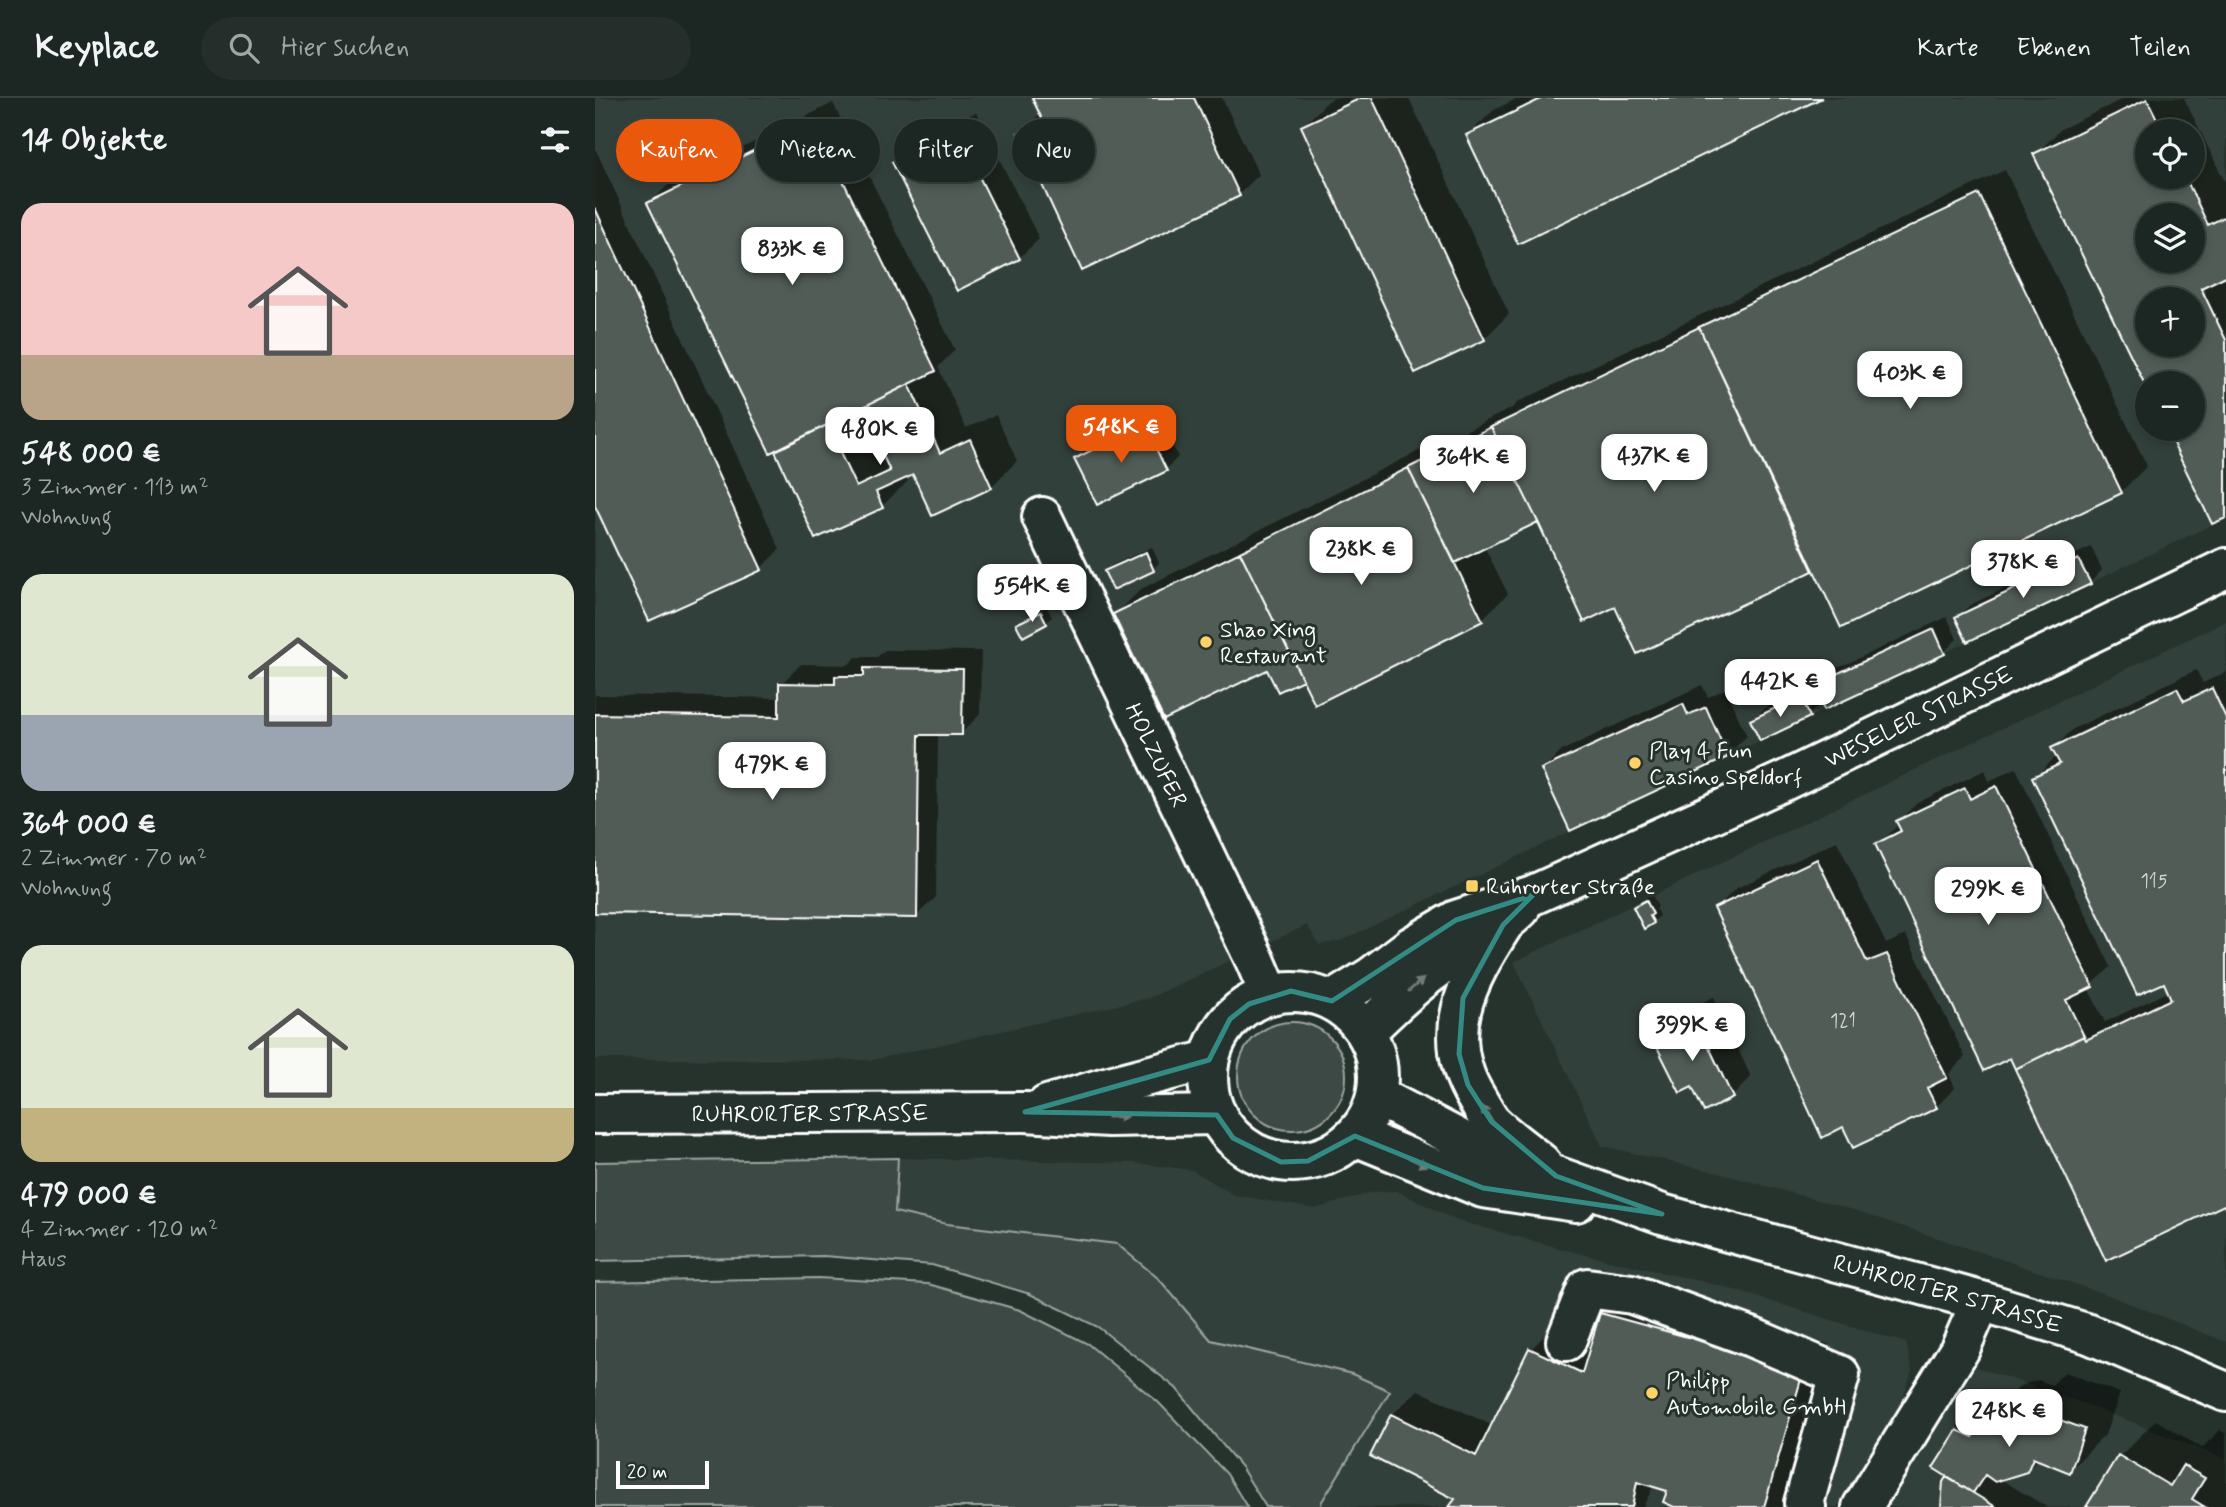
<!DOCTYPE html>
<html lang="de">
<head>
<meta charset="utf-8">
<style>
  body { margin:0; font-family:Mynerve,sans-serif; background:#252e2a; color:#f1f3f6; height:100vh; display:flex; flex-direction:column; font-size:26px; white-space:nowrap }
  * { box-sizing:border-box; margin:0 }
  p { font-size:23px; color:#a0a5a5 }
  .icon { flex:none; width:38px; height:38px; fill:none; stroke:currentColor; stroke-width:2; stroke-linecap:round; stroke-linejoin:round }
  .map { position:relative; flex:1; overflow:hidden }
  .panel { display:flex; flex-direction:column; background:#1c2622; width:595px }
  .panel>* { flex:none }
  .banner { position:absolute; left:21px; top:21px; width:665px; height:63px; display:flex; gap:14px }
  .controls { position:absolute; left:1540px; top:21px; display:grid; gap:14px }
  .controls a { display:grid; place-items:center; width:70px; height:70px; border-radius:50%; background:#1c2622; box-shadow:0 4px 10px #0003,0 0 0 2px #3a4340; font-size:35px }
  .scale { position:absolute; left:21px; bottom:18px; width:93px; box-sizing:border-box; padding-left:7px; border:4px solid #fff; border-top:0; font-size:19px; line-height:24px; white-space:nowrap; color:#fff; -webkit-text-stroke:5px #26332d; paint-order:stroke }
  .price { position:absolute; translate:-50% -60px; padding:0 16px; border-radius:14px; background:#fff; color:#222; font-size:23px; line-height:46px; filter:drop-shadow(0 2px 4px #0008) }
  .price::after { content:''; position:absolute; left:50%; top:42px; width:21px; height:16px; margin-left:-10px; background:inherit; clip-path:polygon(0 0,100% 0,50% 100%) }
  .price.on { background:#ea580c; color:#fff }
  ul { padding:0; list-style:none }
  li { display:grid; align-content:center; gap:14px; height:371px; padding:0 21px }
  li span { display:grid; place-items:center; height:217px; border-radius:21px; color:#555 }
  li>.icon { margin-inline-start:auto }
  span .icon { width:126px; height:126px; fill:#fffc; stroke-width:1 }
  li b { font-size:30px }
  h2 { display:flex; justify-content:space-between; align-items:center; height:84px; padding:0 21px; font-size:30px }
  .chip { padding:0 24px; border-radius:32px; background:#1c2622; box-shadow:0 4px 10px #0003,0 0 0 2px #3a4340; font-size:24px; line-height:63px }
  .chip.on { background:#ea580c; color:#fff }
  header { display:flex; align-items:center; gap:42px; box-sizing:border-box; height:98px; padding:0 35px; background:#1c2622; border-bottom:2px solid #3a4340 }
  header strong { font-size:33px }
  nav { display:flex; gap:38px; margin-inline-start:auto; font-size:24px }
  .search { width:490px; height:63px; background:#252e2a; display:flex; align-items:center; gap:18px; box-sizing:border-box; padding:0 24px; border-radius:38px; color:#a0a5a5; font-size:26px }
  main { display:flex; flex:1; min-height:0 }
  .map>svg:first-child { display:block }
  .built { fill:#333f3a; fill-rule:evenodd }
  .green { fill:#3e4944; stroke:#9ea4a2; stroke-width:2 }
  .shadow { fill:#0007; fill-rule:evenodd }
  .building { fill:#515c57; stroke:#fff; stroke-width:2; fill-rule:evenodd }
  .lines { fill:none; stroke-linecap:round; stroke-linejoin:round }
  .minor-casing { stroke:#fff; stroke-width:44 }
  .major-casing { stroke:#fff; stroke-width:44 }
  .minor { stroke:#26332d; stroke-width:38 }
  .major { stroke:#26332d; stroke-width:38 }
  .oneway { fill:#727a76 }
  .marked { fill:none; stroke:#338b84; stroke-width:5; stroke-linejoin:round }
  .poi-dot { fill:#ffd166; stroke:#26332d; stroke-width:2.5 }
  .labels { text-anchor:middle; stroke-width:6; stroke-linejoin:round; paint-order:stroke }
  .number-label { font-size:19px; fill:#d4d6d5 }
  .poi-label { font-size:23px; fill:#fff; stroke:#26332d; text-anchor:start }
  .street-label { font-size:23px; fill:#fff; stroke:#26332d }
</style>
</head>
<body>
<header>
<strong>Keyplace</strong>
<div class="search"><svg class="icon" aria-label="search" viewBox="0 0 24 24"><circle cx="10" cy="10" r="6"/><path d="M15 15l6 6"/></svg>Hier suchen</div>
<nav><a>Karte</a><a>Ebenen</a><a>Teilen</a></nav>
</header>
<main>
<section class="panel">
<h2>14 Objekte<svg class="icon" aria-label="filters" viewBox="0 0 24 24"><path d="M4 7h16M4 17h16"/><circle cx="9" cy="7" r="2"/><circle cx="15" cy="17" r="2"/></svg></h2>
<ul>
<li><span style="background:linear-gradient(#f6c9c9 70%,#b9a48a 0)"><svg class="icon" aria-label="home" viewBox="0 0 24 24"><path d="M3 11l9-7 9 7M6 9v11h12V9"/></svg></span><div><b>548 000 €</b><p>3 Zimmer · 113 m²</p><p>Wohnung</p></div></li>
<li><span style="background:linear-gradient(#dfe7d0 65%,#9aa5b1 0)"><svg class="icon" aria-label="home" viewBox="0 0 24 24"><path d="M3 11l9-7 9 7M6 9v11h12V9"/></svg></span><div><b>364 000 €</b><p>2 Zimmer · 70 m²</p><p>Wohnung</p></div></li>
<li><span style="background:linear-gradient(#dfe7d0 75%,#c2b280 0)"><svg class="icon" aria-label="home" viewBox="0 0 24 24"><path d="M3 11l9-7 9 7M6 9v11h12V9"/></svg></span><div><b>479 000 €</b><p>4 Zimmer · 120 m²</p><p>Haus</p></div></li>
</ul>
</section>
<div class="map">
<svg width="1631" height="1409" viewBox="0 0 1631 1409">
  <rect width="100%" height="100%" fill="#26332d"/>
  <filter id="ink" filterUnits="userSpaceOnUse"><feTurbulence type="fractalNoise" baseFrequency=".0143" numOctaves="2"/><feDisplacementMap in="SourceGraphic" scale="14" xChannelSelector="R" yChannelSelector="G"/><feConvolveMatrix kernelMatrix="1 2 1 2 8 2 1 2 1" color-interpolation-filters="sRGB"/></filter>
  <g filter="url(#ink)">
    <!-- built -->
    <path class="built" d="M0 0H1631V420L748 842 724 847 712 827 554 900 277 962 0 961ZM1552 33H1598V79H1552ZM1552 117H1598V163H1552ZM1552 201H1598V247H1552ZM1552 285H1598V331H1552Z
      M1631 523V1244L1516 1198 1262 1113 1124 1075 1007 1048 919 864Z
      M303 1060 539 1065 597 1072 639 1097 720 1111 778 1094 802 1093 860 1122 979 1154 1126 1188 1311 1245 1317 1273 1307 1302 1242 1409H727L726 1406 795 1293 757 1276 616 1242 564 1181 300 1114Z
      M1381 1269 1488 1305 1631 1361V1409H1289Z"/>
    <!-- green -->
    <path class="green" d="M643 978a54 54 0 1 1 108 0a54 54 0 1 1-108 0Z
      M303 1060 300 1114 352 1126 522 1146 564 1181 616 1242 757 1276 795 1293 726 1405 727 1409H671L646 1369 581 1290 503 1229 435 1196 337 1167 229 1158 0 1163V1064Z
      M223 1180 333 1186 425 1212 493 1246 563 1304 632 1376 652 1409H0V1184Z"/>
    <!-- shadow -->
    <path class="shadow" d="M439 0H627L664 77 644 96 488 171 425 36 446 16Z
      M739 0H814L914 216 889 241 708 28 733 3Z
      M923 0H1223L873 37 899 12Z
      M1530 0H1589L1631 86V418L1618 424 1573 331H1598V285H1552V287L1440 57 1466 31ZM1552 33H1598V79H1552ZM1552 117H1598V163H1552ZM1552 201H1598V247H1552Z
      M238 5 360 252 343 269 371 330 401 317 422 363 396 389 319 375 311 378 313 383 287 408 221 438 181 351 54 106 73 87ZM273 305 292 362 286 364 261 311ZM239 322 241 325 210 340V336Z
      M381 14 444 141 424 160 300 64 319 45Z
      M0 50 185 451 166 470 0 404Z
      M1410 72 1552 368 1526 394 1219 470 1043 554 1021 507 944 422 889 448 913 496 887 521 721 604 709 580 673 570 521 516 546 491 838 346 840 348 917 310 923 304Z
      M562 315 583 359 571 371 481 361 494 348Z
      M557 449 564 465 558 471 519 490 511 473 517 467Z
      M1496 449 1507 472 1495 485 1362 519 1375 507Z
      M452 509 457 519 451 525 423 527 429 521Z
      M1352 519 1362 541 1349 554 1230 610 1227 604 1214 617 1165 640 1157 622 1170 610 1219 588 1232 575Z
      M290 552 386 553 385 616 366 636H343L341 799 321 818 0 814V597L186 600V586L206 566 253 567 261 559H282Z
      M1601 572 1608 585 1631 574V1108L1415 958 1283 747 1304 726 1303 724 1322 705 1390 672 1394 683 1421 670 1516 869 1493 890 1510 924 1575 893 1440 679 1462 658 1458 651 1478 631Z
      M1107 587 1113 599 1130 591 1152 638 1132 657 976 730 948 671 968 652Z
      M1242 743 1291 846 1311 837 1370 959 1354 976 1360 990 1341 1009 1249 1027 1121 811 1140 791Z
      M1057 797 1063 809 1061 811 1064 818 1058 824 1040 809 1046 803Z
      M1119 899 1156 979 1137 999 1098 987 1058 938 1078 918Z
      M1032 1191 1234 1246 1186 1409H1083L1074 1392 1059 1387 1048 1409H856L862 1400 797 1317 823 1292 898 1328 936 1251 961 1226 998 1243 1006 1216Z
      M1470 1274 1525 1295 1510 1337 1474 1373 1443 1361 1431 1373 1405 1381 1452 1409H1347L1350 1384 1354 1378 1363 1333 1399 1296 1412 1302 1425 1288 1443 1282 1457 1287Z
      M1561 1322 1607 1350 1625 1332 1631 1336V1409H1493L1525 1358Z"/>
    <!-- building -->
    <path class="building" d="M437 0H599L645 98 487 173 423 35 448 23Z
      M766 0H777L890 242 820 275 706 28Z
      M948 0H1227L923 146 871 37Z
      M1552 1 1568 33H1552V79H1590L1613 127 1631 118V178L1606 190 1631 242V420L1617 426 1571 331H1598V285H1552V291L1438 56ZM1552 117H1598V163H1552ZM1552 201H1598V247H1552Z
      M219 23 341 273 175 355 52 105Z
      M361 32 425 161 362 193 297 64Z
      M1384 96 1527 395 1246 530 1104 229Z
      M0 110 167 472 54 523 0 408Z
      M1104 229 1218 473 1042 556 1020 509 989 524 943 424 896 329Z
      M314 286 345 355 375 341 397 390 337 418 318 377 281 394 288 410 220 441 180 353 232 327 261 389 295 373 266 310Z
      M549 326 572 373 502 407 479 361Z
      M896 329 943 424 860 465 813 370Z
      M813 370 888 523 720 607 645 454Z
      M551 454 559 473 518 492 509 473Z
      M645 454 708 582 683 594 672 572 569 622 518 516Z
      M1483 461 1496 486 1372 544 1360 519Z
      M446 514 452 526 428 539 421 526Z
      M1339 531 1350 556 1229 612 1217 587Z
      M269 570 368 571 367 637H324L322 820 0 815V616L184 619V585L240 586V578H269Z
      M1582 590 1589 603 1617 590 1631 620V1112L1629 1107 1511 1163 1420 971 1489 938 1491 942 1576 901 1569 885 1542 897 1437 679 1465 666 1456 650Z
      M1206 598 1215 619 1165 643 1155 622Z
      M1088 606 1093 617 1111 609 1133 659 975 733 946 671Z
      M1401 688 1498 889 1471 902 1489 938 1420 971 1415 960 1389 973 1280 746 1306 733 1301 723 1370 690 1375 701Z
      M1222 761 1272 864 1292 856 1352 980 1332 990 1342 1010 1258 1050 1248 1029 1227 1040 1119 810Z
      M1051 802 1058 816 1055 818 1059 825 1049 831 1038 809Z
      M1099 917 1138 1000 1109 1014 1097 989 1085 995 1056 937Z
      M1005 1215 1209 1271 1169 1409H1079L1068 1404 1072 1393 1042 1384 1037 1409H854L860 1401 775 1358 796 1316 881 1358 934 1250 987 1275Z
      M1432 1310 1490 1331 1475 1375 1438 1360 1432 1374 1400 1384 1390 1377 1378 1395 1338 1370 1362 1332 1378 1339 1387 1324 1406 1318 1423 1324Z
      M1523 1357 1575 1388 1588 1367 1599 1374 1610 1380 1597 1401 1610 1409H1491Z
      M1351 1379 1378 1395 1401 1409H1346L1348 1384Z"/>
    <g class="lines">
      <defs>
        <g id="minor">
          <path id="s1" d="M447 419 660 862 675 897"/>
          <path d="M908 827C872 883 842 937 882 1001 886 1008 891 1017 896 1024 911 1039 930 1052 946 1065"/>
          <path id="s2" d="M782 998 893 1056 961 1078 1067 1116 1386 1203 1494 1236 1631 1294"/>
          <path d="M760 1038 888 1090 981 1104"/>
          <path d="M971 1243 992 1190 1037 1196 1156 1239 1245 1277 1209 1405 1211 1409"/>
          <path d="M1267 1409 1365 1251 1386 1203"/>
        </g>
        <g id="major">
          <circle cx="698" cy="979" r="85"/>
          <path id="s3" d="M737 903 776 879 817 848 861 822 938 797 1189 683 1631 470"/>
          <path d="M771 933C792 913 813 892 836 875 866 853 898 837 925 811"/>
          <path d="M452 1007 511 989 614 962"/>
          <path id="s4" d="M0 1016 430 1014 514 1019 622 1017"/>
        </g>
      </defs>
      <!-- minor casing -->
      <use href="#minor" class="minor-casing"/>
      <!-- major casing -->
      <use href="#major" class="major-casing"/>
      <!-- minor -->
      <use href="#minor" class="minor"/>
      <!-- major -->
      <use href="#major" class="major"/>
    </g>
    <!-- one-way arrows -->
    <defs><path id="oneway-solid" d="M-6-.8H1V-3.2L6.5 0L1 3.2V.8H-6Z" transform="scale(1.75)"/></defs>
    <g class="oneway">
      <use href="#oneway-solid" transform="translate(821 887) rotate(-40)"/>
      <use href="#oneway-solid" transform="translate(892 1016) rotate(-126)"/>
      <use href="#oneway-solid" transform="translate(522 1019) rotate(-1)"/>
      <use href="#oneway-solid" transform="translate(823 1064) rotate(25)"/>
    </g>
  </g>
  <!-- marked area -->
  <path class="marked" d="M938 797 908 827 868 900 864 956 873 987 896 1023 961 1078 1067 1116 888 1090 760 1038 713 1063 686 1064 638 1040 622 1017 430 1014 614 962 635 921 654 906 696 893 737 903 861 822Z"/>
  <!-- markers -->
  <g class="poi-dot">
    <circle cx="611" cy="544" r="7"/>
    <circle cx="1040" cy="665" r="7"/>
    <rect x="870" y="781" width="14" height="14" rx="3.5"/>
    <circle cx="1057" cy="1295" r="7"/>
  </g>
  <g class="labels">
    <!-- number labels -->
    <g class="number-label">
      <text x="1559" y="789">115</text>
      <text x="1248" y="929">121</text>
    </g>
    <!-- poi labels -->
    <g class="poi-label">
      <text x="625" y="539">Shao Xing<tspan x="625" dy="26">Restaurant</tspan></text>
      <text x="1054" y="660">Play 4 Fun<tspan x="1054" dy="26">Casino Speldorf</tspan></text>
      <text x="891" y="796">Ruhrorter Straße</text>
      <text x="1071" y="1290">Philipp<tspan x="1071" dy="26">Automobile GmbH</tspan></text>
    </g>
    <!-- street labels -->
    <g class="street-label">
      <text dy="8" stroke="none"><textPath href="#s3" startOffset="654">WESELER STRASSE</textPath></text>
      <text dy="8" stroke="none"><textPath href="#s1" startOffset="264">HOLZUFER</textPath></text>
      <text dy="8" stroke="none"><textPath href="#s4" startOffset="215">RUHRORTER STRASSE</textPath></text>
      <text dy="8" stroke="none"><textPath href="#s2" startOffset="606">RUHRORTER STRASSE</textPath></text>
    </g>
  </g>
</svg>
<div class="controls">
<a><svg class="icon" aria-label="locate" viewBox="0 0 24 24"><circle cx="12" cy="12" r="6"/><path d="M12 2v4M12 18v4M2 12h4M18 12h4"/></svg></a>
<a><svg class="icon" aria-label="layers" viewBox="0 0 24 24"><path d="M12 4l9 5-9 5-9-5zM3 14l9 5 9-5"/></svg></a>
<a>+</a>
<a>−</a>
</div>
<div class="scale">20 m</div>
<b class="price" style="left:197px;top:189px">833K €</b>
<b class="price" style="left:1315px;top:313px">403K €</b>
<b class="price on" style="left:526px;top:367px">548K €</b>
<b class="price" style="left:285px;top:369px">480K €</b>
<b class="price" style="left:1059px;top:396px">437K €</b>
<b class="price" style="left:878px;top:397px">364K €</b>
<b class="price" style="left:766px;top:489px">238K €</b>
<b class="price" style="left:1428px;top:502px">378K €</b>
<b class="price" style="left:437px;top:526px">554K €</b>
<b class="price" style="left:1185px;top:621px">442K €</b>
<b class="price" style="left:177px;top:704px">479K €</b>
<b class="price" style="left:1393px;top:829px">299K €</b>
<b class="price" style="left:1097px;top:965px">399K €</b>
<b class="price" style="left:1414px;top:1351px">248K €</b>
<div class="banner">
<a class="chip on">Kaufen</a>
<a class="chip">Mieten</a>
<a class="chip">Filter</a>
<a class="chip">Neu</a>
</div>
</div>
</main>
</body>
</html>
